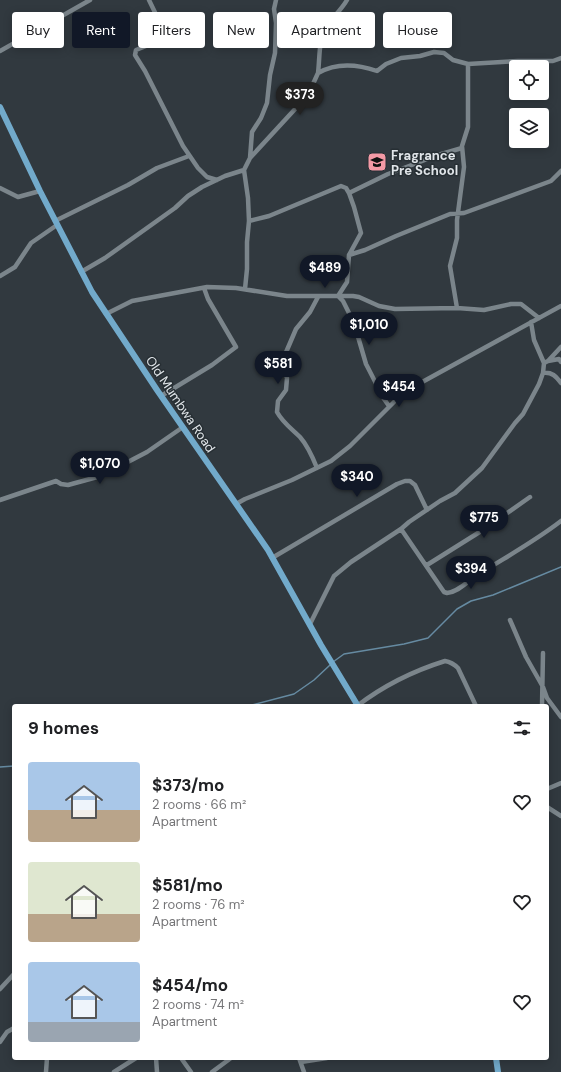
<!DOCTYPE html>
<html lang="en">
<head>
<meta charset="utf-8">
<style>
  body { margin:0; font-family:"DM Sans",sans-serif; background:#f2f2f2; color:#202124; height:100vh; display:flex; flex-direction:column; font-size:15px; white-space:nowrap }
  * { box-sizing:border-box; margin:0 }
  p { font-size:13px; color:#757577 }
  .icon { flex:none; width:22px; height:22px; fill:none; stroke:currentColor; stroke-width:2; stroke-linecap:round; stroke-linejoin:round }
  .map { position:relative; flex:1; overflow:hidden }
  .sheet { position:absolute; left:12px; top:704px; width:537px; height:356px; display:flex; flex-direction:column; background:#fff; border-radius:4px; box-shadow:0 2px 10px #0003 }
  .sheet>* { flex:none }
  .top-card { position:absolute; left:12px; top:12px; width:537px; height:36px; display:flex; gap:8px }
  .controls { position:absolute; left:509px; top:60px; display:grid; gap:8px }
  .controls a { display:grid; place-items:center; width:40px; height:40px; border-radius:4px; background:#fff; box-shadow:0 2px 10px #0003; font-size:20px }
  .price { position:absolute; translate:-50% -34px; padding:0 9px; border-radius:14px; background:#111827; color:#fff; font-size:13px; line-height:26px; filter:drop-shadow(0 1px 2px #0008) }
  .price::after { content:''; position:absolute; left:50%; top:24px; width:12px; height:9px; margin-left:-6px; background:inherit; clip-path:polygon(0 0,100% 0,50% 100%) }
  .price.active { background:#222; color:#fff }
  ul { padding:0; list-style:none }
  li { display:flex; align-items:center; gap:12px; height:100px; padding:0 16px }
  li span { display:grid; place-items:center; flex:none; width:112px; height:80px; border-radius:4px; color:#555 }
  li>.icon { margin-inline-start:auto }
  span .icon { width:48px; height:48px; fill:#fffc; stroke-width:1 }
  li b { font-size:17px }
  h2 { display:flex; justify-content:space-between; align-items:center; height:48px; padding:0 16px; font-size:17px }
  .chip { padding:0 14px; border-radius:4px; background:#fff; box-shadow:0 2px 10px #0003; font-size:14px; line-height:36px }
  .chip.active { background:#111827; color:#fff }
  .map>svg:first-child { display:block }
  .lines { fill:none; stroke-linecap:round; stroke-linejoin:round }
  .stream { stroke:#668ba2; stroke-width:1.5 }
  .minor { stroke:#7b858b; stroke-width:4.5 }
  .major { stroke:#72aacb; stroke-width:6 }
  .labels { text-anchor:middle; stroke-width:3; stroke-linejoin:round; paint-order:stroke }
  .poi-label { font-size:13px; font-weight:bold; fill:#e0e5e9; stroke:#272f34; text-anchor:start }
  .street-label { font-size:13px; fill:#e0e5e9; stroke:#272f34 }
</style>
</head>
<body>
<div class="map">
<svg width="561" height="1072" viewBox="0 0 561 1072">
  <rect width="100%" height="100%" fill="#31393f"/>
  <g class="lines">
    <!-- stream -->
    <path class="stream" d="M333 662 344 654 404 644 428 638 457 609 471 601 493 595 561 567
      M248 706 294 694 314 680 330 665
      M0 767 14 766"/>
    <!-- minor -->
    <path class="minor" d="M149 0 163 29 151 38V44L136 50 135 55 145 71 183 146 198 168 207 177 217 180
      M0 51 90 0
      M318 73C320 58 318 38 328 24 334 16 342 9 347 0
      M250 158 252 132 261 118 267 103 270 75 275 53 276 23 274 9 276 0
      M0 188 18 197 40 191
      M55 221 128 185 157 168 189 156
      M249 221 269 216 341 186 346 188 349 193
      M349 255 365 250 396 236 450 214 464 213 551 181 561 171
      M81 272 105 258 175 208 188 196 202 187 225 176 244 170
      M0 276 15 267 31 243 57 225
      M245 289 247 269V242L249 221 248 198 244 170 250 158 308 95 318 73C337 62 357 64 377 71L386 64 401 58 420 56 434 52 444 53 453 60 468 64
      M457 308 450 266 457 238V220L464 167 462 146 468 127V64L518 61H553L561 58
      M106 314 132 301 207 287 236 288 287 296H353L359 297 379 306 395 309 457 308 484 310 511 304H521L539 318
      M548 361 559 359 561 362
      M544 363 548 361 561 347
      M543 373C552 372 556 376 561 383
      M161 396 212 365 236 347 208 299 204 288
      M389 406 384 399 366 364 354 323 343 301 338 296 347 282 349 255 361 233 354 207 349 193 388 174 438 155 462 148
      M317 468C313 458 308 446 300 437 291 428 283 423 277 412L278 401 286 390 287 378 282 364 284 357 296 329 310 312 318 297
      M0 500 56 481 61 484 68 485 101 476 147 452 183 427
      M236 504 245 499 292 480 331 461 350 446 404 392 561 306
      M401 529 444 592 447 593C458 592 467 582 476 576 504 558 534 542 561 521
      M272 558 397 484 405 481H410L415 485 427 510
      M427 565 486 528 530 497
      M510 620 526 657 543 687 547 698 561 717
      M310 624 334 576 351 562 401 529 409 522 440 501 455 493 482 468 515 423 523 414 539 384 543 373 544 363 534 340 531 322
      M357 706C383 686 413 671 445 661 451 662 454 664 458 668L476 706
      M542 706 543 653
      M547 789 561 783
      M547 807 561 816
      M0 989 14 974
      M0 1042 7 1032 14 1028
      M156 1058 157 1072
      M181 1058 191 1072
      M299 1058 304 1072
      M301 1062 327 1058
      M46 1072 47 1058
      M114 1072 136 1058
      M212 1072 231 1058"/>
    <!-- major -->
    <path class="major" d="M0 107 40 191 92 292 157 390 268 550 321 645 358 706
      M496 1058 498 1072"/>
  </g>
  <!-- icons -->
  <defs>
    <symbol id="school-square" viewBox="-11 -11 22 22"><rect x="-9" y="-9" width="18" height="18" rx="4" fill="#f49aa6" stroke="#272f34"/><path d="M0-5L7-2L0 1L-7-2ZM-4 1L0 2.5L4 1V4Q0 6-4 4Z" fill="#111"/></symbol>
  </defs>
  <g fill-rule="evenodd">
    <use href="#school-square" x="366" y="151" width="22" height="22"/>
  </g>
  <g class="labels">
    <!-- poi labels -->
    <g class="poi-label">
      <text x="391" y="160">Fragrance<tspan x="391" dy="15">Pre School</tspan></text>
    </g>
    <!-- street labels -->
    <g class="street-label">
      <text transform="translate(181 404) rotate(56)" y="5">Old Mumbwa Road</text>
    </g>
  </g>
</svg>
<div class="controls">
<a><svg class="icon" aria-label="locate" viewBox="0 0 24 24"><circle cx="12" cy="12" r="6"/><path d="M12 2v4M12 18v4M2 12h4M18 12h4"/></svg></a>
<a><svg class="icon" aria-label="layers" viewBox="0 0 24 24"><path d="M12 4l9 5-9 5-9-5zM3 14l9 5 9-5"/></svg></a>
</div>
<b class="price active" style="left:300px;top:116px">$373</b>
<b class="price" style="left:325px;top:289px">$489</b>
<b class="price" style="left:369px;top:346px">$1,010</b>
<b class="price" style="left:278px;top:385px">$581</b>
<b class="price" style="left:399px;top:408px">$454</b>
<b class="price" style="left:100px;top:485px">$1,070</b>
<b class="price" style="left:357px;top:498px">$340</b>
<b class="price" style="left:484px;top:539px">$775</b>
<b class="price" style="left:471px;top:590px">$394</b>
<div class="top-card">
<a class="chip">Buy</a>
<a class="chip active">Rent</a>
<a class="chip">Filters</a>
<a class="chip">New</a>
<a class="chip">Apartment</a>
<a class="chip">House</a>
</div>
<section class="sheet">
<h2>9 homes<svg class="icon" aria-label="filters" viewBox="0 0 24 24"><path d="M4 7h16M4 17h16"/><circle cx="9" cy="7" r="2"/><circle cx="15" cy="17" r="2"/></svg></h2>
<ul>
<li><span style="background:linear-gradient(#a9c7e8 60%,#b9a48a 0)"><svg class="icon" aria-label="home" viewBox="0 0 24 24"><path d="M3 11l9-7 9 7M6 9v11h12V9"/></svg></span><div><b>$373/mo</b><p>2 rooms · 66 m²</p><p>Apartment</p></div><svg class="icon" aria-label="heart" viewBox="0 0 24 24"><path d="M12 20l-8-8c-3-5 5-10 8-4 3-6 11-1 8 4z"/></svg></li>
<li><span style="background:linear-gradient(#dfe7d0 65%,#b9a48a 0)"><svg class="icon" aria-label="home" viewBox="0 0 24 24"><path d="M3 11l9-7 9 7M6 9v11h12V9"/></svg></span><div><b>$581/mo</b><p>2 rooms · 76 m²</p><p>Apartment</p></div><svg class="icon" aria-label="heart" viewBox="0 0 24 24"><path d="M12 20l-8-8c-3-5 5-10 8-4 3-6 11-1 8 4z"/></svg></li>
<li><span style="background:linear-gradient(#a9c7e8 75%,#9aa5b1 0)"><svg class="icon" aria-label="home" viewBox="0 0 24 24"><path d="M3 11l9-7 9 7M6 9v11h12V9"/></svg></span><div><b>$454/mo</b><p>2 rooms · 74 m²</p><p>Apartment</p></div><svg class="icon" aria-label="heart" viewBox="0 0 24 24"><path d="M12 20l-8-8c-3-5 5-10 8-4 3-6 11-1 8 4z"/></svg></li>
</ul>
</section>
</div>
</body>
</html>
